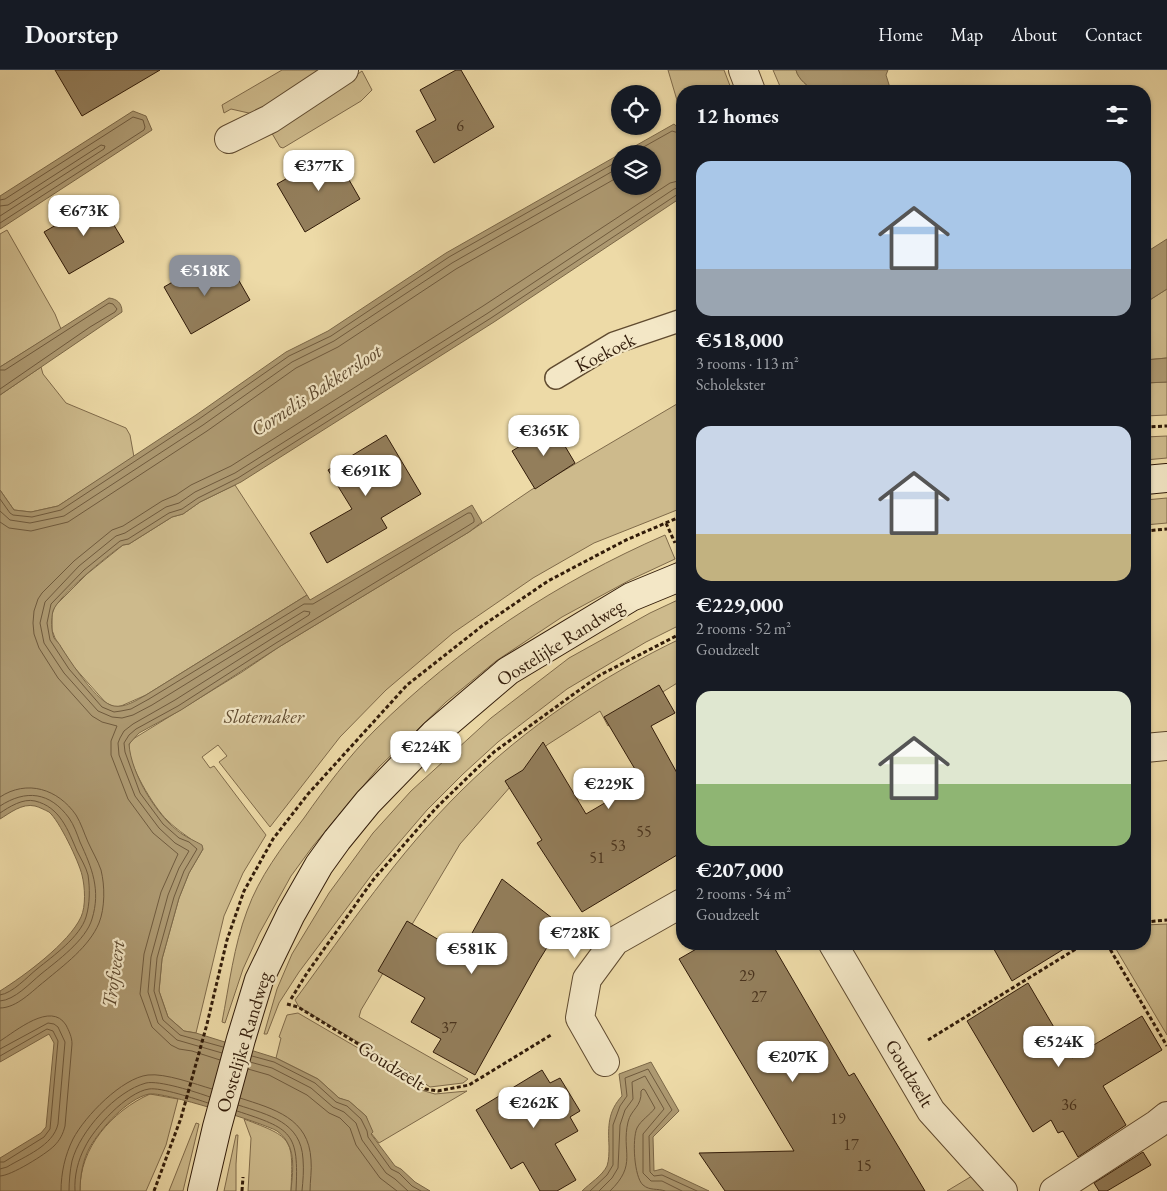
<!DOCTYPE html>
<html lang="en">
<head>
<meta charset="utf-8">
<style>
  body { margin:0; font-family:"EB Garamond",serif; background:#20242c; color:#f1f3f6; height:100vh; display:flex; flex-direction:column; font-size:19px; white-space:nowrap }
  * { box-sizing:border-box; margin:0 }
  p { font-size:16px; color:#9ea1a6 }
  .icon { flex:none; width:28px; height:28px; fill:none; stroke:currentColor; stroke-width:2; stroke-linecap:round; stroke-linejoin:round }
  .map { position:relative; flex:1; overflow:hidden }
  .drawer { position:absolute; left:676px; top:15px; width:475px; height:865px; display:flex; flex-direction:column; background:#171b24; border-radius:20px; box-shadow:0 1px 4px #0004 }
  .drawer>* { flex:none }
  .fabs { position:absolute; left:611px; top:15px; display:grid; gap:10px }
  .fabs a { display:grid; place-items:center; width:50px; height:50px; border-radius:50%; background:#171b24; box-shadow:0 1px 4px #0004; font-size:25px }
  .price { position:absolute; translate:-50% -42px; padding:0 11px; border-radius:10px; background:#fff; color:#222; font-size:16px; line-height:32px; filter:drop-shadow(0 1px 2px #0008) }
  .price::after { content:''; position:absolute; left:50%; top:30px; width:15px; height:11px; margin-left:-8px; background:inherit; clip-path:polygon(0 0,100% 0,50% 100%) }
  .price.current { background:#8c9099; color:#fff }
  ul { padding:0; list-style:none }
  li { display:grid; align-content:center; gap:10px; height:265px; padding:0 20px }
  li span { display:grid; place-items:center; height:155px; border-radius:15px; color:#555 }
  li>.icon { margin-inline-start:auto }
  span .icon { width:90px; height:90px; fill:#fffc; stroke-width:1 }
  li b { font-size:21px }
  h2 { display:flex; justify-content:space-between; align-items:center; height:60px; padding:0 20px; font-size:21px }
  header { display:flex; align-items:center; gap:30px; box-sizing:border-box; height:70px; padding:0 25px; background:#171b24; border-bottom:1px solid #363941 }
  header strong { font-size:24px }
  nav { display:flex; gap:28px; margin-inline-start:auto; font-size:18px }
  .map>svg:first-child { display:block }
  .green { fill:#cdba8c; stroke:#7f6a4a }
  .water { fill:#ad9971; stroke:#7b6747 }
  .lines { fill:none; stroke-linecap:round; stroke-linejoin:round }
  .shore { stroke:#6f5a3d; stroke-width:1 }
  .building { fill:#937e5b; stroke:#311b09 }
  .lane-casing { stroke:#604b30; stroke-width:24 }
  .street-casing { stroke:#604b30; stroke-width:30 }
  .secondary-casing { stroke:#311b09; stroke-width:30 }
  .path { stroke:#311b09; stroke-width:3; stroke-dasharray:4 2.5; stroke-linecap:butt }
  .lane { stroke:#f3e7c6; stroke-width:21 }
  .street { stroke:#f3e7c6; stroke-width:28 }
  .secondary { stroke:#f3e7c6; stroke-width:28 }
  .labels { text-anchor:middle; stroke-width:4.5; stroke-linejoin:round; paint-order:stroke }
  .number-label { font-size:16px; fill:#4a341e }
  .street-label { font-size:19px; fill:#311b09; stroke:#f3e7c6 }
  .park-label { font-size:19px; font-style:italic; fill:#604b30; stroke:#f3e7c6 }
  .water-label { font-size:20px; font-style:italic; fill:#5c472d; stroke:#f3e7c6 }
</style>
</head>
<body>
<header>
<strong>Doorstep</strong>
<nav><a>Home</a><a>Map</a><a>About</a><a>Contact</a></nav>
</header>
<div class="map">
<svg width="1167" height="1121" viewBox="0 0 1167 1121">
  <rect width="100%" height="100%" fill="#eddaa7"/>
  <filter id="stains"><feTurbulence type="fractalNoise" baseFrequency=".004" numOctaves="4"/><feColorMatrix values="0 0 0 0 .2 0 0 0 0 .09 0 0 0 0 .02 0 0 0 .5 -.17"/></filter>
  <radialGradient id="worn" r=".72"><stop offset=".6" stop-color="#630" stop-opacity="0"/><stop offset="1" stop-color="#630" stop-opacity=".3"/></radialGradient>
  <!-- green -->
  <path class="green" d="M282 0H329L253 44 231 39 224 43 222 35Z
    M668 0H724L732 21H682V47Z
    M773 0H796C798 9 808 17 816 21H782Z
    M362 1 372 20 361 31 283 78 280 77 270 60 334 21Z
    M7 160 55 244 61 259 0 297V164Z
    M1167 219V288L1145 290V233Z
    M41 297 43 304 66 333 126 358 130 365 134 387 58 436 31 442 14 440 0 420V325Z
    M1167 312V345L1145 346V313Z
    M682 331V438L594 473 533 508 453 563 386 620 340 667 270 757 219 692 227 686 218 675 202 687 210 698 214 696 266 765 243 803 224 846 196 963 184 961 168 947 159 921 162 889 179 828 189 803 203 779C191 768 179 762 167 750 155 739 126 692 129 675 130 673 132 670 133 669L242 602 279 577 469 462 531 420Z
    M1167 366V388L1145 390V367Z
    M235 415 307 525 146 625 121 636 115 637 106 633 73 596 55 568 52 560V544L55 536 87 504 123 475 129 474 172 447 183 444 200 432Z
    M1167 428V453L1145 455V430Z
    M665 465 675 489 630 510 562 547 496 591 446 632 379 697 313 776 291 806 259 864 243 899 225 953 222 952C229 916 234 875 247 841 259 807 282 777 304 748 325 718 349 686 375 660 459 577 557 512 665 465Z
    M682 528V554L646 572 567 619 498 672 463 704 427 740 373 803 299 902 279 933 267 964H264L277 919 292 884 329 823 373 763 411 721 491 648 569 588 650 543Z
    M682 568V610L608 656 600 641 547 675 460 774 361 940 359 947 468 1009 463 1013 430 1017 402 998 299 937 295 930C348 858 398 783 462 720 526 657 602 606 682 568Z
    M1167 854V965L1113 874H1145V855Z
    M298 943 377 989 421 1020 435 1024 467 1021 379 1073 371 1063 366 1046 350 1032 339 1028 318 1009 276 988 281 968 279 967 287 945Z
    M150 1024 178 1029 166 1075 146 1121H80C79 1078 112 1041 150 1024Z
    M244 1049C294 1068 293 1068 291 1121H248L251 1068Z
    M196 1053 199 1054 183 1121H169Z
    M236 1065H238L236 1094V1121H224Z
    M972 1106 985 1121H947Z"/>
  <!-- water -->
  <path class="water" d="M796 0H888L886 5 891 21H816C808 17 798 9 796 0Z
    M133 41 146 46 152 60 0 159V126Z
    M674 54 682 61V127L494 252 241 412 200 432 183 444 172 447 129 474 123 475C108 485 58 526 53 541 51 549 51 560 54 568 56 571 60 574 61 577 70 591 98 634 114 636 125 638 137 630 146 625L307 525 310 530 472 435 482 452 469 462 279 577 181 640 139 663 129 674C131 704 157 747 182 764 188 768 195 771 202 775L203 779 189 803 179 828 162 889 159 921 168 947 184 961 196 963 276 988 318 1009 339 1028 349 1031 366 1046 373 1062 371 1064 395 1096 401 1099 415 1112 430 1121H291C292 1106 296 1086 287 1072 285 1068 281 1064 277 1061 263 1053 162 1021 149 1024 127 1029 101 1058 90 1077 83 1089 80 1106 80 1121H0V1088L41 1063 46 1057 54 973 49 964 0 992V921C24 906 69 873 81 847 86 836 85 817 82 805 79 792 59 750 49 742 45 740 39 737 35 736 22 733 10 743 0 749V420L14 440 31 442 58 436 196 345 286 282 328 261 446 183 620 84V116H652V84H621Z
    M1167 169V219L1145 233V183Z
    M109 228C117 229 122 233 122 242L0 325V297Z
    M1167 288V312L1145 313V290Z
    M651 992 679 1041 653 1067 654 1101 662 1099 709 1121H582C590 1113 602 1106 607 1096 609 1090 609 1083 609 1076 608 1056 608 1041 622 1026L619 1004Z"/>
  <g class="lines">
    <!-- shore -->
    <path class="shore" d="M631 84 672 61 682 64
      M0 130 5 129 133 47 143 50 145 57 144 60 0 153
      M0 136 8 135 101 75 105 76 104 79 0 146
      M0 300H5L109 233 113 234 117 239 115 242 90 257 0 319
      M0 429 10 443 13 445 32 447 61 440 199 349 289 286 331 266 449 187 620 90
      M0 441 10 450 30 453 64 446 203 355 292 292 334 271 452 193 620 97
      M0 452 9 458 31 461 68 452 207 361 296 298 338 277 456 199 620 106
      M0 727C27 709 58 719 76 745 81 753 84 763 88 772 92 781 98 791 101 800 105 816 105 838 99 853 89 877 64 895 45 911 32 921 17 938 0 938
      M0 736C26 719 50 722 69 748 74 755 77 764 80 772 92 798 101 820 92 849 86 870 57 891 41 904 30 913 15 930 0 931
      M0 743C9 737 23 728 35 731 60 737 68 760 77 781 81 789 86 797 88 805 90 818 90 834 86 847 80 867 53 886 37 899 27 907 13 923 0 925
      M0 971C16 961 51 931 66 955 69 961 72 967 72 974L65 1056C63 1064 60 1070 54 1076 46 1084 11 1106 0 1106
      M223 977 180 965 163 950 154 921 157 888 174 827 184 801 197 779 189 772 179 768 163 754 140 723 125 682 124 673 129 665 136 659 178 636 276 573 466 457 474 452V449L471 443H468L313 534H304L149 629 131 639 121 641 114 642 102 637 69 599 50 570 47 553 51 534 84 500 120 471 128 469 169 443 182 439 198 428 238 408 491 248 678 124 682 123
      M0 979 48 953 54 954 58 957 65 972 58 1054C53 1076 25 1086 7 1097L0 1099
      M222 983 177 970 158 953 148 922 151 887 168 825 179 798 189 781 175 773 159 758 135 726 119 685 118 673 120 668 124 661 133 654 175 630 309 545 310 542 304 541 152 635 133 645 122 648 112 647 98 641 64 603 44 573 40 553 45 532 79 496 116 466 125 463 166 437 179 433 195 422 235 403 488 243 674 119 682 117
      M0 986 47 959 53 961 58 971 50 1059 44 1067 4 1092H0
      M252 986 274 992 315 1013 336 1032 347 1036 361 1049 367 1061 368 1067 391 1099 399 1103 412 1116 421 1121
      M220 990 192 981 179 979 171 975 152 957 140 924 144 884 161 822 178 784 153 763 128 729 111 685V671L117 656 102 652 92 646 58 608 39 578 34 564 33 553 34 541 38 529 42 523 74 491 112 460 123 456 162 431 176 425 191 415 231 396 483 236 670 113 682 110
      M250 992 272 998 311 1018 333 1037 344 1042 356 1053 362 1070 386 1103 395 1109 408 1121
      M248 999 269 1005 307 1025 329 1043 340 1048 350 1058 356 1075 380 1108 397 1121
      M240 1028C274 1039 309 1048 311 1090 312 1100 310 1111 310 1121
      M238 1035C269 1045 301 1052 303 1089 304 1100 303 1111 302 1121
      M237 1041C292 1059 299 1062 296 1121
      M61 1121C61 1103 65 1085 73 1069 85 1046 122 1008 148 1005 165 1003 195 1014 212 1019
      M69 1121C69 1112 70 1100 72 1091 80 1061 116 1021 146 1013 159 1010 196 1022 210 1027
      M75 1121C74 1106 78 1090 85 1077 94 1058 127 1022 149 1019 160 1017 196 1029 208 1033
      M590 1121 607 1105 613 1095V1055L620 1036 627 1026 625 1008 648 999 672 1040 649 1066 650 1102 654 1106 662 1105 697 1121
      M599 1121 612 1108 618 1098 620 1055 625 1040 633 1029 632 1012 645 1006 664 1039 643 1064V1103L651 1111H662L682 1121
      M610 1121C638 1094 621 1082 628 1052 631 1039 642 1037 641 1021L643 1019 645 1020 655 1038C650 1045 641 1050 637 1058 632 1069 634 1107 643 1115 650 1121 657 1118 665 1121"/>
  </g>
  <!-- building -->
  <path class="building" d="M55 0H160L82 46Z
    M456 0H461L494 57 434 93 416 61 436 50 420 20Z
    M333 82 360 129 305 162 277 114Z
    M99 130 124 172 69 204 44 162Z
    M207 192 218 211 234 202 250 230 191 264 164 217Z
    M553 356 575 393 535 419 512 381Z
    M386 365 421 424 381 448 387 458 327 493 310 463 352 439 328 400Z
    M659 615 675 643 651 656 682 712V782L582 842 537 773 542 770 505 711 523 700 543 672 586 744 642 711 604 647Z
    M502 809 561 855 538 892 475 1005 433 982 441 969 411 952 425 928 378 901 407 851 461 883Z
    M705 874H772L849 1006 854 1003 925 1121H725L699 1083 794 1081 679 889Z
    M991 874H1072L1012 911Z
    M1028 913 1072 988 1142 946 1162 980 1103 1016 1126 1055 1078 1087 1063 1061 1058 1063 1051 1050 1033 1062 967 951Z
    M542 1000 550 1013 560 1008 580 1041 570 1047 578 1061 555 1074 576 1110 557 1121H540L523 1092 511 1099 476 1040Z
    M1143 1082 1151 1095 1107 1121H1099L1094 1113Z"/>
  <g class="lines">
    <defs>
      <path id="lane" d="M556 308 614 273 682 250"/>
      <path id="street" d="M743 0 751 21
        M229 69 270 49 344 0
        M1145 678 1167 676
        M833 874 931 1041 1003 1121
        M605 992 580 948 587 909 615 871 682 833
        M1054 1121 1157 1054 1167 1046"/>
      <path id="secondary" d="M1145 410 1167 408
        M202 1121 217 1057 241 969 259 910 291 844 319 795 337 770 368 732 434 664 508 601 631 527 682 506"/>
    </defs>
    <!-- lane casing -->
    <use href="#lane" class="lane-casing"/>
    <!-- street casing -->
    <use href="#street" class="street-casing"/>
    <!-- secondary casing -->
    <use href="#secondary" class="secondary-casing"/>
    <!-- path -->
    <path class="path" d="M1145 357 1167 356
      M666 453 675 473
      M1145 461 1167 459
      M1145 852 1167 850
      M1107 874 1167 976
      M291 929 307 903 373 810 436 738 494 682 600 605 682 563
      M287 934 298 937 399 999 425 1019 438 1021 469 1015 551 965
      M928 970 1084 874
      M154 1121 181 1048 207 954 227 870 244 821 273 769 308 724 407 615 482 556 548 511 626 470 682 446
      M242 1121 243 1107"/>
    <!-- lane -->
    <use href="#lane" class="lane"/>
    <!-- street -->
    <use href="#street" class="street"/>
    <!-- secondary -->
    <use href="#secondary" class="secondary"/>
  </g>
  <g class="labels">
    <!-- number labels -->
    <g class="number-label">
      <text x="460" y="61">6</text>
      <text x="644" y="767">55</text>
      <text x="618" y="781">53</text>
      <text x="597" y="793">51</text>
      <text x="747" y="911">29</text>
      <text x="759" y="932">27</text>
      <text x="449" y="963">37</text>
      <text x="1069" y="1040">36</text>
      <text x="838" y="1054">19</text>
      <text x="851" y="1080">17</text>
      <text x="864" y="1101">15</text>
    </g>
    <!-- street labels -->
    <g class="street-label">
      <text transform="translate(605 282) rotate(-27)" y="7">Koekoek</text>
      <text transform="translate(560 572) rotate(-32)" y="7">Oostelijke Randweg</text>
      <text transform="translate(243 972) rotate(-73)" y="7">Oostelijke Randweg</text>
      <text transform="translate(392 995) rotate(32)" y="7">Goudzeelt</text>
      <text transform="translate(910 1003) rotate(59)" y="7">Goudzeelt</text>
    </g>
    <!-- park labels -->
    <g class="park-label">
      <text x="264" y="653">Slotemaker</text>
    </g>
    <!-- water labels -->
    <g class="water-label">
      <text transform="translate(316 320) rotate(-33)" y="7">Cornelis Bakkersloot</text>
      <text transform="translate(113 904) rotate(-82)" y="7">Trofveert</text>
    </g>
  </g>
  <rect width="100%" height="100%" filter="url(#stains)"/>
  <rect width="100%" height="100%" fill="url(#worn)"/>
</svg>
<div class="fabs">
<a><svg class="icon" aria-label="locate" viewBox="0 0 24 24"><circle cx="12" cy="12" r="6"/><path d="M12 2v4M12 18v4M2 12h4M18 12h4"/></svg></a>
<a><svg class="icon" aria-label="layers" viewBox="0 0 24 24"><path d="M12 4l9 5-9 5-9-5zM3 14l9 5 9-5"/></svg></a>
</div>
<b class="price" style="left:319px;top:122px">€377K</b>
<b class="price" style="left:84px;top:167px">€673K</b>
<b class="price current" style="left:205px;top:227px">€518K</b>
<b class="price" style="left:544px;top:387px">€365K</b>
<b class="price" style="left:366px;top:427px">€691K</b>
<b class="price" style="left:426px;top:703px">€224K</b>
<b class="price" style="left:609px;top:740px">€229K</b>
<b class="price" style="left:575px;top:889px">€728K</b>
<b class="price" style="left:472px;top:905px">€581K</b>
<b class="price" style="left:1059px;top:998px">€524K</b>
<b class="price" style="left:793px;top:1013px">€207K</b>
<b class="price" style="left:534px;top:1059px">€262K</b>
<section class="drawer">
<h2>12 homes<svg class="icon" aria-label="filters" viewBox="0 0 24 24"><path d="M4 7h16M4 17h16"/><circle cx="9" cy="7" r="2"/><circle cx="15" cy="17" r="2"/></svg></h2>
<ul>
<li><span style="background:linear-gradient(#a9c7e8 70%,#9aa5b1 0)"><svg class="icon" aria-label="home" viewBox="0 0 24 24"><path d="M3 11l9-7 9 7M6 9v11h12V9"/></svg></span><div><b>€518,000</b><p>3 rooms · 113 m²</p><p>Scholekster</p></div></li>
<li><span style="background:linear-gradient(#c9d6e8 70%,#c2b280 0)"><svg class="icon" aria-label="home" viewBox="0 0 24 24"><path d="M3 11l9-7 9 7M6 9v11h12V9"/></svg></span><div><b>€229,000</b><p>2 rooms · 52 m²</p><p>Goudzeelt</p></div></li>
<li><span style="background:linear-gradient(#dfe7d0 60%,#8fb573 0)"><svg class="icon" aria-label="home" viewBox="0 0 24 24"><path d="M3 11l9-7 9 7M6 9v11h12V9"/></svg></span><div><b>€207,000</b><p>2 rooms · 54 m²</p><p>Goudzeelt</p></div></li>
</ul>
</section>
</div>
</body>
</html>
